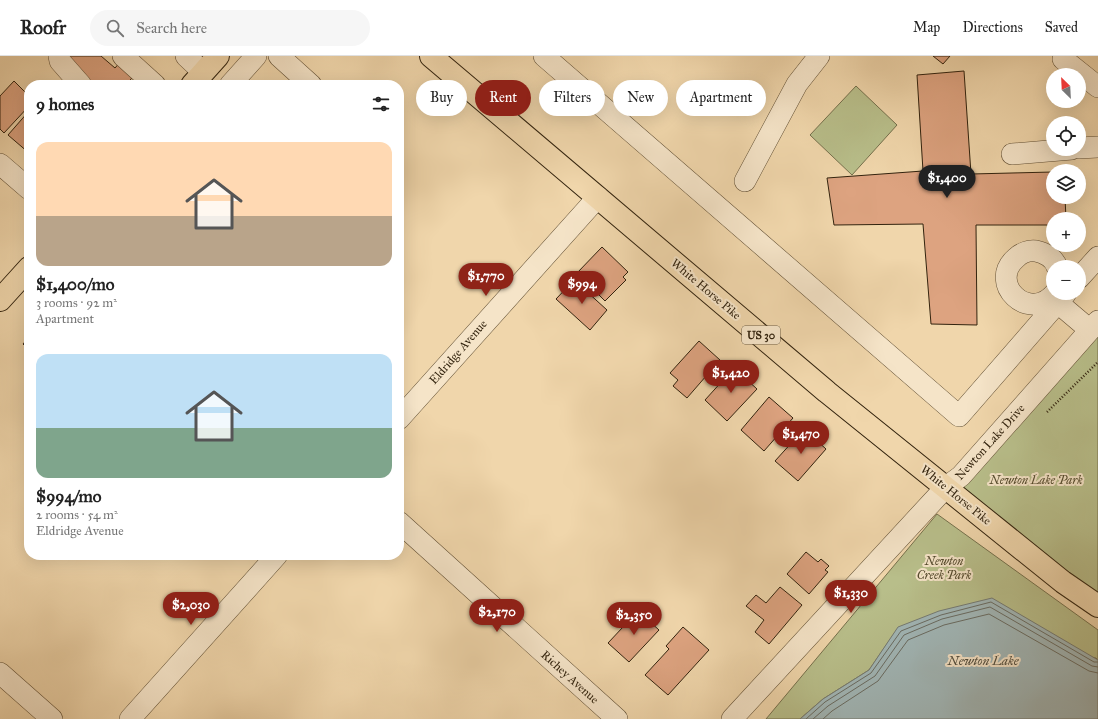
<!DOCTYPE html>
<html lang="en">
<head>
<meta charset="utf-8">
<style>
  body { margin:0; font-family:"IM FELL Great Primer",serif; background:#f6f6f6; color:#222; height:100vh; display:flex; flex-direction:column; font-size:15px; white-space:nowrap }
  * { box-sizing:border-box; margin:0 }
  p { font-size:13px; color:#767676 }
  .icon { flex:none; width:22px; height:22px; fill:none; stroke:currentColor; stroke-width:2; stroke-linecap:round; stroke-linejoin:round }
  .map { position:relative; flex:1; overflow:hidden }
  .sheet { position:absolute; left:24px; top:24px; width:380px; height:480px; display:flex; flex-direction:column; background:#fff; border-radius:16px; box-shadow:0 4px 16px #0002 }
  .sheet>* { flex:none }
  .banner { position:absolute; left:416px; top:24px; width:380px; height:36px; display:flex; gap:8px }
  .needle { width:26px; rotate:336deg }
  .fabs { position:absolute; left:1046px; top:12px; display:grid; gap:8px }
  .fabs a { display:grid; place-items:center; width:40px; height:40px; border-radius:50%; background:#fff; box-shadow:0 4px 16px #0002; font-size:20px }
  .price { position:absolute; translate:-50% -34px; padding:0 9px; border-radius:14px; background:#8f2418; color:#fff; font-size:13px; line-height:26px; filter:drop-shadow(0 1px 2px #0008) }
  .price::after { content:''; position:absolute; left:50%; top:24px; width:12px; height:9px; margin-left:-6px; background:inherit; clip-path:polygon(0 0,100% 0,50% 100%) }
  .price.active { background:#222; color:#fff }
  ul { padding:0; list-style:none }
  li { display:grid; align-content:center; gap:8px; height:212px; padding:0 12px }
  li span { display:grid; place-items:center; height:124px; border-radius:12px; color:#555 }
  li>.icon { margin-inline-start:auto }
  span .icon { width:72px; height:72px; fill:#fffc; stroke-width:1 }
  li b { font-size:17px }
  h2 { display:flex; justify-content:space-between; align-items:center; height:48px; padding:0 12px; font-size:17px }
  .pill { padding:0 14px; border-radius:18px; background:#fff; box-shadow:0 4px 16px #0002; font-size:14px; line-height:36px }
  .pill.active { background:#8f2418; color:#fff }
  header { display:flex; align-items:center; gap:24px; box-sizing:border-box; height:56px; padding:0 20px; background:#fff; border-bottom:1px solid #e0e0e0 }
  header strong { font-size:19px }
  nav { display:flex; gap:22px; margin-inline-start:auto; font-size:14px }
  .search { width:280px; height:36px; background:#f6f6f6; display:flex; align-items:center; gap:10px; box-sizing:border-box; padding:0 14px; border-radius:22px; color:#767676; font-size:15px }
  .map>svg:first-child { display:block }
  .green { fill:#b8be8a; stroke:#75704c }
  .water { fill:#a1b6b6; stroke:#757b73 }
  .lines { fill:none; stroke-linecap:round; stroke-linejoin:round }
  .shore { stroke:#6a6c62; stroke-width:1 }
  .building { fill:#dda380; stroke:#32230e }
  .minor-casing { stroke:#625035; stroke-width:22 }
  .major-casing { stroke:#32230e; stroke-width:24 }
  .highway-casing { stroke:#32230e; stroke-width:24 }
  .path { stroke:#32230e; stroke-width:2.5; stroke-dasharray:1 2; stroke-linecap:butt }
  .minor { stroke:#f5e4c8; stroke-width:21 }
  .major { stroke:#f0d6ab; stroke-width:22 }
  .highway { stroke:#f0d6ab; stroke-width:22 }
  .labels { text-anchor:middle; stroke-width:4; stroke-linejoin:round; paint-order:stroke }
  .shield { fill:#f5e4c8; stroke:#6c5d46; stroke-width:1 }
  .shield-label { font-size:11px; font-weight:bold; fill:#32230e }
  .street-label { font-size:12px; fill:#32230e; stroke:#f5e4c8 }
  .park-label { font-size:12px; font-style:italic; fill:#544a2d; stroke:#f5e4c8 }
  .water-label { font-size:13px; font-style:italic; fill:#534f40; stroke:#f5e4c8 }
</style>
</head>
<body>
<header>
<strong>Roofr</strong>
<div class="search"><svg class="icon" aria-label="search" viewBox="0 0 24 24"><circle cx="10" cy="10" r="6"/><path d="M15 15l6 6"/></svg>Search here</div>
<nav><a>Map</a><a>Directions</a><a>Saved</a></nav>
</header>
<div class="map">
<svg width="1098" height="663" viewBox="0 0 1098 663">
  <rect width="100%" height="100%" fill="#f0d6ab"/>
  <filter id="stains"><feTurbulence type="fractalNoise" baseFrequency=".005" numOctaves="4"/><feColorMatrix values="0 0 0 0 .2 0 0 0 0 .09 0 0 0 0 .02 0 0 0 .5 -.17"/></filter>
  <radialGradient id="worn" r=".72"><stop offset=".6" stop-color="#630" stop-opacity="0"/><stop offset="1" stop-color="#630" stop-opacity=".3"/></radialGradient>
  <!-- green -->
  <path class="green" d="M856 30 897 69 852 119 810 79Z
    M1098 263V550L946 431Z
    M937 458 1098 574V604L1096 602 898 572 869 614 823 643 800 663H766Z"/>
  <!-- water -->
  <path class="water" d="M992 542 1098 604V663H800L823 643 869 614 898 571 939 555Z"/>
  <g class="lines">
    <!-- shore -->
    <path class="shore" d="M806 663 825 646 871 617 901 575 941 559 991 546 1094 606H1098
      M813 663 828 650 875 620 904 579 942 563 990 551 1092 610 1098 611
      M823 663 832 655 878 625 908 584 944 569 989 558 1089 615 1098 617"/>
  </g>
  <!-- building -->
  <path class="building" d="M67 0H101L115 12 121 5 136 17 126 29H93L64 4Z
    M933 0H950L943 8Z
    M964 15 971 118 1053 116V141H1065L1066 163H1053V169H976L977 269 931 268 923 168 834 169 827 122 923 115 917 19Z
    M14 25 29 40V50L4 77 0 73V40Z
    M29 55V97L8 79Z
    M602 191 628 216 623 221 626 224 605 245 577 217Z
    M574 224 607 254 590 274 556 243Z
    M29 281V294L23 288Z
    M699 285 720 304 687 342 673 330 678 324 670 317Z
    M734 312 757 333 727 365 705 344Z
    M769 341 793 362 764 395 741 374Z
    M804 373 826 393 798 425 775 405Z
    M806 496 818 506 821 503 829 510 825 514 828 516 809 538 787 518Z
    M780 531 802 549 769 588 755 576 764 564 746 550 756 539 766 547Z
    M638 555 659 574 629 606 608 587Z
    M683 571 709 594 668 639 645 619 669 593 666 590Z"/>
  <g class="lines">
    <defs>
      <path id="minor" d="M59 0 60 5 81 29
        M123 0 155 29
        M186 0 203 16
        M279 0 311 29
        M544 0 959 360 1066 237
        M1063 3 1098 31
        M230 29 256 0
        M1079 92 1098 91
        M1012 98 1072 93
        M0 108 29 133
        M745 125 797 28 819 0
        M1079 222 1098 201
        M1055 237C1029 268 987 227 1016 202 1021 197 1029 194 1036 195 1045 197 1054 202 1057 211
        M1051 241 1090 274
        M399 363 598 141
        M399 466 617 663
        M0 617 52 663
        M130 663 277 499
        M732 663 946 431 961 420 1098 265"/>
      <path id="major" d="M192 29 218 0
        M0 244 29 212"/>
      <path id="highway" d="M431 0 827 336 1063 526 1098 550"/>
    </defs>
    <!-- minor casing -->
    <use href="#minor" class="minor-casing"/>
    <!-- major casing -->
    <use href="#major" class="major-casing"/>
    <!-- highway casing -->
    <use href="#highway" class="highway-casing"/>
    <!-- path -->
    <path class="path" d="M1047 356 1098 306"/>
    <!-- minor -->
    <use href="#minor" class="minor"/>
    <!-- major -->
    <use href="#major" class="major"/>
    <!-- highway -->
    <use href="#highway" class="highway"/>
  </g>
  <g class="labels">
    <!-- shield labels -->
    <rect class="shield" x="742" y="270" width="38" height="18" rx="3"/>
    <g class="shield-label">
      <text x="761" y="283">US 30</text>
    </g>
    <!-- street labels -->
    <g class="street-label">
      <text transform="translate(706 233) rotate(40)" y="4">White Horse Pike</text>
      <text transform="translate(458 296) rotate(-49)" y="4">Eldridge Avenue</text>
      <text transform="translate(990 386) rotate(-48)" y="4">Newton Lake Drive</text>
      <text transform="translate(956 439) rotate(39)" y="4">White Horse Pike</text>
      <text transform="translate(570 621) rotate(42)" y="4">Richey Avenue</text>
    </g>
    <!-- park labels -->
    <g class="park-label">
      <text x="1036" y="428">Newton Lake Park</text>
      <text x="944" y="509">Newton<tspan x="944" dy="14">Creek Park</tspan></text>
    </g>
    <!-- water labels -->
    <g class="water-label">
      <text x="983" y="609">Newton Lake</text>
    </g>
  </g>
  <rect width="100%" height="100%" filter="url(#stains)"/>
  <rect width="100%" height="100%" fill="url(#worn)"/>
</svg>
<div class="fabs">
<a><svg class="needle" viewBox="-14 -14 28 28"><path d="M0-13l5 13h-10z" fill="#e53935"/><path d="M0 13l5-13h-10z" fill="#767676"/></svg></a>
<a><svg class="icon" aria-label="locate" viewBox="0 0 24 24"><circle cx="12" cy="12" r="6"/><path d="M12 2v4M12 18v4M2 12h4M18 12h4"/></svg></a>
<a><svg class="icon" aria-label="layers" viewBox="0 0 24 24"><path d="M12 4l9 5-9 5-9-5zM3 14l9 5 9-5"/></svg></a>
<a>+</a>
<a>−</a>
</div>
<b class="price active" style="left:947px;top:143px">$1,400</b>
<b class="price" style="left:486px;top:241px">$1,770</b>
<b class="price" style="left:582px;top:249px">$994</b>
<b class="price" style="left:731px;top:338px">$1,420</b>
<b class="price" style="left:801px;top:399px">$1,470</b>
<b class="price" style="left:851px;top:558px">$1,330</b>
<b class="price" style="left:191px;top:570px">$2,030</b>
<b class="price" style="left:497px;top:577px">$2,170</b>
<b class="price" style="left:634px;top:580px">$2,350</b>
<div class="banner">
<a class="pill">Buy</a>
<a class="pill active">Rent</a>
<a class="pill">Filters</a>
<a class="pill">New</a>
<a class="pill">Apartment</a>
</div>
<section class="sheet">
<h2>9 homes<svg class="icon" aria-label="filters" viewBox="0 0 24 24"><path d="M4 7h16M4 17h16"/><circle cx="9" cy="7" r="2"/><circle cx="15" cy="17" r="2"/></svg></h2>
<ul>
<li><span style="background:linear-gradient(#ffd9b3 60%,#b9a48a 0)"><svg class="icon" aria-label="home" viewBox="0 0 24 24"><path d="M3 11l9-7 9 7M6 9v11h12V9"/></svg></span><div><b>$1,400/mo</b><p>3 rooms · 92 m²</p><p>Apartment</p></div></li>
<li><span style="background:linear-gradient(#bfe0f5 60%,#7fa58c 0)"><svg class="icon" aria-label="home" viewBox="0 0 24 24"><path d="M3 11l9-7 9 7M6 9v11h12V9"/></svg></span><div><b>$994/mo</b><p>2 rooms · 54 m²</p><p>Eldridge Avenue</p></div></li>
</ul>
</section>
</div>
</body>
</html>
